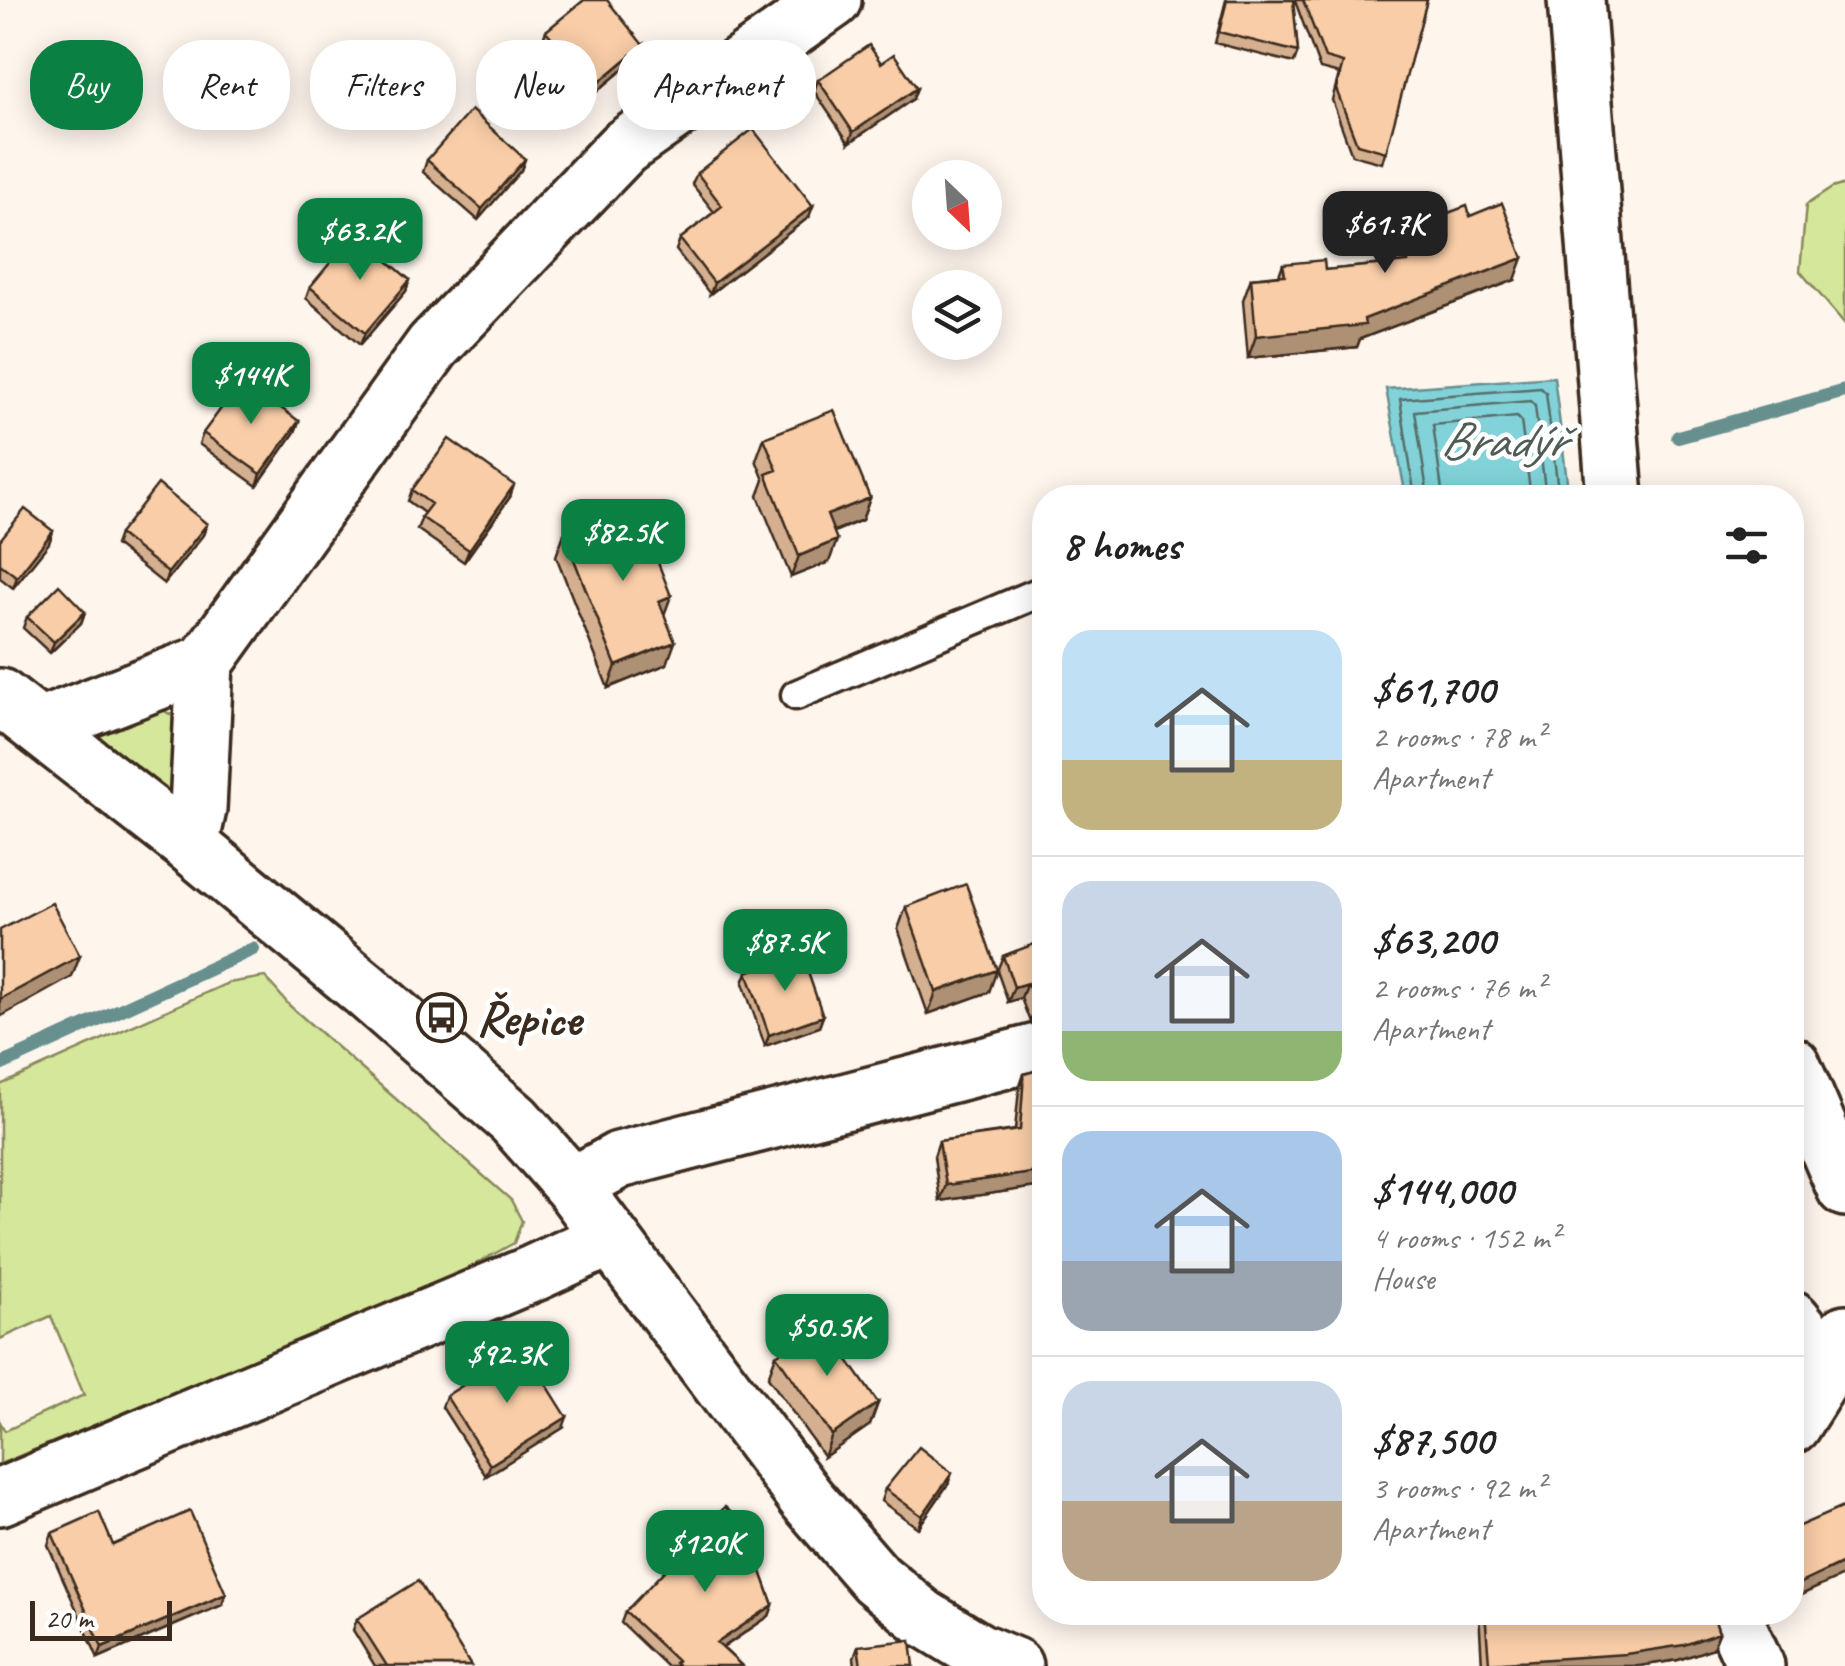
<!DOCTYPE html>
<html lang="en">
<head>
<meta charset="utf-8">
<style>
  body { margin:0; font-family:Caveat,sans-serif; background:#f6f6f6; color:#222; height:100vh; display:flex; flex-direction:column; font-size:38px; white-space:nowrap }
  * { box-sizing:border-box; margin:0 }
  p { font-size:32px; color:#767676 }
  .icon { flex:none; width:55px; height:55px; fill:none; stroke:currentColor; stroke-width:2; stroke-linecap:round; stroke-linejoin:round }
  .map { position:relative; flex:1; overflow:hidden }
  .side { position:absolute; left:1032px; top:485px; width:772px; height:1140px; display:flex; flex-direction:column; background:#fff; border-radius:40px; box-shadow:0 5px 25px #0003 }
  .side>* { flex:none }
  .banner { position:absolute; left:30px; top:40px; width:852px; height:90px; display:flex; gap:20px }
  .needle { width:65px; rotate:155deg }
  .fabs { position:absolute; left:912px; top:160px; display:grid; gap:20px }
  .fabs a { display:grid; place-items:center; width:90px; height:90px; border-radius:50%; background:#fff; box-shadow:0 5px 25px #0003; font-size:50px }
  .scale { position:absolute; left:30px; bottom:25px; width:142px; box-sizing:border-box; padding-left:10px; border:5px solid #3b2a1e; border-top:0; font-size:28px; line-height:35px; white-space:nowrap; color:#3b2a1e; -webkit-text-stroke:8px #fff; paint-order:stroke }
  .price { position:absolute; translate:-50% -85px; padding:0 22px; border-radius:20px; background:#0b8043; color:#fff; font-size:32px; line-height:65px; filter:drop-shadow(0 2px 5px #0008) }
  .price::after { content:''; position:absolute; left:50%; top:60px; width:30px; height:22px; margin-left:-15px; background:inherit; clip-path:polygon(0 0,100% 0,50% 100%) }
  .price.current { background:#222; color:#fff }
  ul { padding:0; list-style:none }
  li { display:flex; align-items:center; gap:30px; height:250px; padding:0 30px }
  li+li { border-top:2px solid #e0e0e0 }
  li span { display:grid; place-items:center; flex:none; width:280px; height:200px; border-radius:30px; color:#555 }
  li>.icon { margin-inline-start:auto }
  span .icon { width:120px; height:120px; fill:#fffc; stroke-width:1 }
  li b { font-size:42px }
  h2 { display:flex; justify-content:space-between; align-items:center; height:120px; padding:0 30px; font-size:42px }
  .pill { padding:0 35px; border-radius:40px; background:#fff; box-shadow:0 5px 25px #0003; font-size:35px; line-height:90px }
  .pill.current { background:#0b8043; color:#fff }
  .map>svg:first-child { display:block }
  .green { fill:#d5e79b; stroke:#88885c; stroke-width:2.5 }
  .water { fill:#82d3d9; stroke:#668f8e; stroke-width:2.5 }
  .lines { fill:none; stroke-linecap:round; stroke-linejoin:round }
  .shore { stroke:#576e69; stroke-width:2.5 }
  .stream { stroke:#668f8e; stroke-width:14 }
  .service-casing { stroke:#3b2a1e; stroke-width:35 }
  .minor-casing { stroke:#3b2a1e; stroke-width:62 }
  .tertiary-casing { stroke:#3b2a1e; stroke-width:62 }
  .service { stroke:#fff; stroke-width:28 }
  .minor { stroke:#fff; stroke-width:55 }
  .tertiary { stroke:#fff; stroke-width:55 }
  .wall { fill:#d5b090; stroke:#3b2a1e; stroke-width:2.5 }
  .shaded-wall { fill:#ae9075; stroke:#3b2a1e; stroke-width:2.5 }
  .building { fill:#f8cda7; stroke:#3b2a1e; stroke-width:2.5 }
  .labels { text-anchor:middle; stroke-width:9; stroke-linejoin:round; paint-order:stroke }
  .poi-label { font-size:50px; font-weight:bold; fill:#3b2a1e; stroke:#fff; text-anchor:start }
  .water-label { font-size:52px; font-style:italic; fill:#505d56; stroke:#fff }
</style>
</head>
<body>
<div class="map">
<svg width="1845" height="1666" viewBox="0 0 1845 1666">
  <rect width="100%" height="100%" fill="#fef5ed"/>
  <filter id="ink" filterUnits="userSpaceOnUse"><feTurbulence type="fractalNoise" baseFrequency=".01" numOctaves="2"/><feDisplacementMap in="SourceGraphic" scale="20" xChannelSelector="R" yChannelSelector="G"/><feConvolveMatrix kernelMatrix="1 2 1 2 8 2 1 2 1" color-interpolation-filters="sRGB"/></filter>
  <g filter="url(#ink)">
    <!-- green -->
    <path class="green" d="M1845 184V324L1800 271 1806 205 1832 188Z
      M161 709 180 720 185 782 171 796 91 742 90 727Z
      M265 977 290 1006 511 1200 522 1221 514 1243 452 1277 0 1464V1422L5 1431 84 1395 51 1316 0 1339V1085L228 983Z"/>
    <!-- water -->
    <path class="water" d="M1554 377 1569 497H1406L1386 389Z"/>
    <g class="lines">
      <!-- shore -->
      <path class="shore" d="M1415 498 1400 399 1541 388 1546 393 1559 498
        M1428 498 1415 411 1530 401 1535 406 1546 498
        M1443 498 1433 425 1517 417 1521 421 1531 498"/>
      <!-- stream -->
      <path class="stream" d="M1678 437 1845 391
        M0 1065 253 949"/>
      <defs>
        <path id="service" d="M796 695 1045 590"/>
        <path id="minor" d="M1576 0 1615 498
          M40 727 205 663 433 346 623 148 833 0
          M190 845 198 809 205 663
          M1792 1065 1845 1188
          M572 1186 619 1160 1045 1050
          M1792 1319 1829 1365
          M1792 1425 1842 1346 1845 1333
          M0 1497 534 1273 610 1238
          M1731 1612 1756 1666"/>
        <path id="tertiary" d="M0 697 190 845 364 989 514 1120 572 1186 806 1498 876 1579 924 1618 978 1651 1014 1666"/>
      </defs>
      <!-- service casing -->
      <use href="#service" class="service-casing"/>
      <!-- minor casing -->
      <use href="#minor" class="minor-casing"/>
      <!-- tertiary casing -->
      <use href="#tertiary" class="tertiary-casing"/>
      <!-- service -->
      <use href="#service" class="service"/>
      <!-- minor -->
      <use href="#minor" class="minor"/>
      <!-- tertiary -->
      <use href="#tertiary" class="tertiary"/>
    </g>
    <!-- wall -->
    <path class="wall" d="M1226 0H1427L1382 163 1352 155 1332 100 1339 74 1320 69 1295 1 1293 2 1298 52 1294 63 1215 43Z
      M546 31 643 45 639 56 589 98 542 42Z
      M881 63 913 99 849 143 814 91 818 80Z
      M525 159 521 170 478 220 423 172 427 160Z
      M697 173 809 217 710 294 676 250 680 239 714 212 692 184Z
      M1470 216 1515 280 1360 339 1357 347 1248 358 1243 300 1251 278 1279 275 1283 264 1325 270 1393 263 1401 242 1424 233 1429 220Z
      M410 280 406 291 360 345 306 298 310 287Z
      M299 421 295 432 257 486 199 444 203 433Z
      M764 438 870 498 862 520 834 532 829 562 791 577 758 496 764 480 756 460Z
      M412 490 510 497 464 562 417 529 424 513 408 501Z
      M207 524 203 535 164 584 115 545 119 534Z
      M53 531 49 543 13 588 0 578V540Z
      M564 534 664 615 667 664 608 688 556 556Z
      M85 612 81 623 50 653 23 628 27 617Z
      M906 907 989 992 928 1014 898 929Z
      M1045 940V1020L1030 1022 1021 998 1008 1002 997 971 1003 956Z
      M747 972 823 1016 819 1027 765 1046 743 983Z
      M1045 1068V1316H1034L1043 1186 940 1201 934 1156 939 1141 1015 1130 1019 1089 1024 1074Z
      M776 1355 878 1403 870 1425 824 1457 768 1377Z
      M446 1396 563 1428 486 1476 442 1407Z
      M948 1484 918 1528 881 1501 885 1489Z
      M52 1533 222 1605 98 1658 48 1545Z
      M755 1535 751 1545 773 1605 769 1616 723 1648 742 1666H666L621 1623 625 1612Z
      M1479 1612H1712L1719 1633 1713 1648 1678 1660 1639 1666H1482Z
      M357 1619 471 1666H375L353 1630Z
      M858 1646 914 1666H855L854 1657Z"/>
    <!-- shaded-wall -->
    <path class="shaded-wall" d="M643 45 639 56 589 98 593 87Z
      M917 88 913 99 849 143 853 132Z
      M525 159 521 170 478 220 482 209Z
      M813 206 809 217 710 294 714 283Z
      M1523 258 1515 280 1360 339 1357 347 1248 358 1256 336 1364 319Z
      M410 280 406 291 360 345 365 333Z
      M299 421 295 432 257 486 261 474Z
      M514 485 510 497 464 562 469 550Z
      M870 498 862 520 819 537 827 515Z
      M207 524 203 535 164 584 168 573Z
      M53 531 49 543 13 588 17 577Z
      M837 540 829 562 791 577 799 556Z
      M671 596 663 618 659 601Z
      M85 612 81 623 50 653 54 642Z
      M675 642 667 664 608 688 616 666Z
      M80 956 72 977 0 1017V999Z
      M997 970 989 992 928 1014 936 992Z
      M1027 983 1021 998 1008 1002 1014 987Z
      M1036 1006H1045V1020L1030 1022Z
      M823 1016 819 1027 765 1046 769 1035Z
      M1045 1171V1179L1043 1186 940 1201 946 1185Z
      M1040 1301H1045V1316H1034Z
      M878 1403 870 1425 824 1457 832 1435Z
      M567 1417 563 1428 486 1476 490 1465Z
      M952 1473 948 1484 918 1528 922 1516Z
      M1845 1562V1575L1792 1599V1587Z
      M226 1594 222 1605 98 1658 102 1647Z
      M773 1605 769 1616 713 1654 717 1643Z
      M1128 1612H1142L1126 1620Z
      M1719 1633 1713 1648 1678 1660 1639 1666H1488L1489 1663Z"/>
    <!-- building -->
    <path class="building" d="M584 0H607L643 45 593 87 546 31Z
      M1227 0H1293L1298 52 1219 32Z
      M1303 0H1427L1386 152 1357 144 1336 89 1343 63 1325 58Z
      M869 45 881 63 894 54 917 88 853 132 818 80Z
      M471 110 525 159 482 209 427 160Z
      M753 129 813 206 714 283 680 239 722 206 697 173Z
      M1502 203 1523 258 1364 319 1365 325 1256 336 1251 278 1285 275 1283 264 1324 260 1325 270 1408 262 1401 242 1433 230 1429 220 1467 206 1470 216Z
      M355 233 410 280 365 333 310 287Z
      M242 380 299 421 261 474 203 433Z
      M834 410 870 498 827 515 837 540 799 556 766 474 777 470 764 438Z
      M449 439 514 485 469 550 421 517 431 504 412 490Z
      M158 484 207 524 168 573 119 534Z
      M636 506 671 596 659 601 675 642 616 666 564 534Z
      M25 509 53 531 17 577 0 564V540Z
      M59 585 85 612 54 642 27 617Z
      M966 884 997 970 936 992 906 907Z
      M52 903 80 956 0 999V930Z
      M1045 940V1006H1036L1027 983 1014 987 1003 956Z
      M801 952 823 1016 769 1035 747 972Z
      M1045 1068V1171L946 1185 939 1141 1020 1130 1024 1074Z
      M1045 1220V1301H1040Z
      M822 1323 878 1403 832 1435 776 1355Z
      M523 1347 567 1417 490 1465 446 1396Z
      M919 1447 952 1473 922 1516 885 1489Z
      M1845 1506V1562L1792 1587V1529Z
      M725 1507 755 1535 750 1541 773 1605 717 1643 742 1666H677L674 1663 677 1661 625 1612Z
      M190 1511 226 1594 102 1647 52 1533 99 1512 113 1545Z
      M418 1581 471 1666H387L357 1619Z
      M1485 1612H1712L1719 1633 1684 1645 1626 1654 1489 1663Z
      M911 1640 914 1666H861L858 1646Z"/>
  </g>
  <!-- icons -->
  <defs>
    <symbol id="bus-ring" viewBox="-11 -11 22 22"><circle r="9.5" fill="#fff" stroke="#3b2a1e" stroke-width="1.5"/><path d="M-5-6H5V4H4V6H2V4H-2V6H-4V4H-5ZM-3.5-4V0h7V-4ZM-3.5 1.2v1.5H-2V1.2ZM2 1.2v1.5H3.5V1.2Z" fill="#3b2a1e"/></symbol>
  </defs>
  <g fill-rule="evenodd">
    <use href="#bus-ring" x="414" y="990" width="55" height="55"/>
  </g>
  <g class="labels">
    <!-- poi labels -->
    <g class="poi-label">
      <text x="476" y="1035">Řepice</text>
    </g>
    <!-- water labels -->
    <g class="water-label">
      <text x="1502" y="457">Bradýř</text>
    </g>
  </g>
</svg>
<div class="fabs">
<a><svg class="needle" viewBox="-14 -14 28 28"><path d="M0-13l5 13h-10z" fill="#e53935"/><path d="M0 13l5-13h-10z" fill="#767676"/></svg></a>
<a><svg class="icon" aria-label="layers" viewBox="0 0 24 24"><path d="M12 4l9 5-9 5-9-5zM3 14l9 5 9-5"/></svg></a>
</div>
<div class="scale">20 m</div>
<b class="price current" style="left:1385px;top:276px">$61.7K</b>
<b class="price" style="left:360px;top:283px">$63.2K</b>
<b class="price" style="left:251px;top:427px">$144K</b>
<b class="price" style="left:623px;top:584px">$82.5K</b>
<b class="price" style="left:785px;top:994px">$87.5K</b>
<b class="price" style="left:827px;top:1379px">$50.5K</b>
<b class="price" style="left:507px;top:1406px">$92.3K</b>
<b class="price" style="left:705px;top:1595px">$120K</b>
<div class="banner">
<a class="pill current">Buy</a>
<a class="pill">Rent</a>
<a class="pill">Filters</a>
<a class="pill">New</a>
<a class="pill">Apartment</a>
</div>
<section class="side">
<h2>8 homes<svg class="icon" aria-label="filters" viewBox="0 0 24 24"><path d="M4 7h16M4 17h16"/><circle cx="9" cy="7" r="2"/><circle cx="15" cy="17" r="2"/></svg></h2>
<ul>
<li><span style="background:linear-gradient(#bfe0f5 65%,#c2b280 0)"><svg class="icon" aria-label="home" viewBox="0 0 24 24"><path d="M3 11l9-7 9 7M6 9v11h12V9"/></svg></span><div><b>$61,700</b><p>2 rooms · 78 m²</p><p>Apartment</p></div></li>
<li><span style="background:linear-gradient(#c9d6e8 75%,#8fb573 0)"><svg class="icon" aria-label="home" viewBox="0 0 24 24"><path d="M3 11l9-7 9 7M6 9v11h12V9"/></svg></span><div><b>$63,200</b><p>2 rooms · 76 m²</p><p>Apartment</p></div></li>
<li><span style="background:linear-gradient(#a9c7e8 65%,#9aa5b1 0)"><svg class="icon" aria-label="home" viewBox="0 0 24 24"><path d="M3 11l9-7 9 7M6 9v11h12V9"/></svg></span><div><b>$144,000</b><p>4 rooms · 152 m²</p><p>House</p></div></li>
<li><span style="background:linear-gradient(#c9d6e8 60%,#b9a48a 0)"><svg class="icon" aria-label="home" viewBox="0 0 24 24"><path d="M3 11l9-7 9 7M6 9v11h12V9"/></svg></span><div><b>$87,500</b><p>3 rooms · 92 m²</p><p>Apartment</p></div></li>
</ul>
</section>
</div>
</body>
</html>
